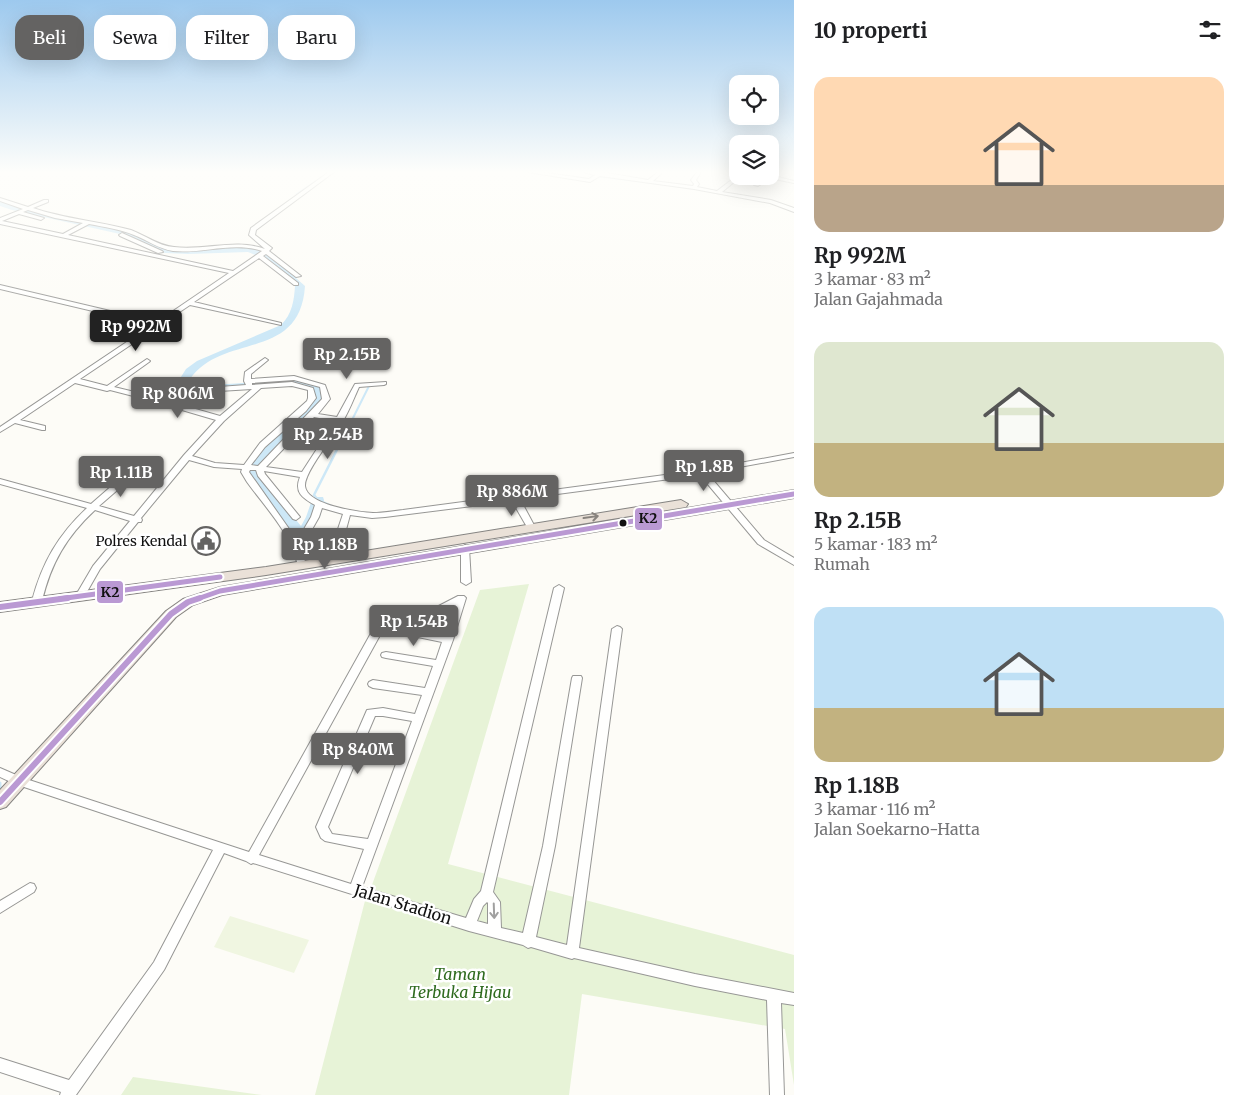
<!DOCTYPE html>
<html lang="id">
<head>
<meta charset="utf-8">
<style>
  body { margin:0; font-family:Merriweather,serif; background:#f2f2f2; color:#202124; height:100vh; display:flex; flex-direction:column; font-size:19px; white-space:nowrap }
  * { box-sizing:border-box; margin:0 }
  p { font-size:16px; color:#757577 }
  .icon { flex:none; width:28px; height:28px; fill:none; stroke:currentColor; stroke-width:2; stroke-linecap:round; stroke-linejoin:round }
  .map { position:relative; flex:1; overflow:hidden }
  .drawer { display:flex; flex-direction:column; background:#fff; width:450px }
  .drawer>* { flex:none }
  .banner { position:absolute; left:15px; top:15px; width:475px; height:45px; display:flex; gap:10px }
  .fabs { position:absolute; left:729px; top:75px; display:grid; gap:10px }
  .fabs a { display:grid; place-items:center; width:50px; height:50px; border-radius:10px; background:#fff; box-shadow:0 5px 20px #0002; font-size:25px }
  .price { position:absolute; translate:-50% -42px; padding:0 11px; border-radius:5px; background:#646362; color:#fff; font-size:16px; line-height:32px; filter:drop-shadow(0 1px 2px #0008) }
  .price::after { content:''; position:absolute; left:50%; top:30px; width:15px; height:11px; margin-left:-8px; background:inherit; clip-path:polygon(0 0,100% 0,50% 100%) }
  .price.on { background:#222; color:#fff }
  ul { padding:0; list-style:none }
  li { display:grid; align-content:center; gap:10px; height:265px; padding:0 20px }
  li span { display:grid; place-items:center; height:155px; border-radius:15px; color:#555 }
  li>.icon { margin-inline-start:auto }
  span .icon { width:90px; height:90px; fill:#fffc; stroke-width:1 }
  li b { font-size:21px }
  h2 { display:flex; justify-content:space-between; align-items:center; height:60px; padding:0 20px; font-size:21px }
  .tag { padding:0 18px; border-radius:15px; background:#fff; box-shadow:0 5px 20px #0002; font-size:18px; line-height:45px }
  .tag.on { background:#646362; color:#fff }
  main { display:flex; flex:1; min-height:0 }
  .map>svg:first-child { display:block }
  .green { fill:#e7f3d7 }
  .pitch { fill:#f0f6e1 }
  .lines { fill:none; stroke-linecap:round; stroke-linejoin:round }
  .stream-far3 { stroke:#cde8f7; stroke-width:1 }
  .stream-far2 { stroke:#cde8f7; stroke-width:2 }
  .stream-far1 { stroke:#cde8f7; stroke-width:2.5 }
  .stream { stroke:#cde8f7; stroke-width:3 }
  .river { fill:#cde8f7; fill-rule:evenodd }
  .minor-casing { stroke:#979795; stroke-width:2 }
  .highway-casing { stroke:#858482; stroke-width:2 }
  .minor { fill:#fffffe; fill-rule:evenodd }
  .highway { fill:#eae1d8; fill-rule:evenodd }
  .bus-1-far1-casing { stroke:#fff; stroke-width:9 }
  .bus-1-casing { stroke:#fff; stroke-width:10 }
  .bus-1-far1 { stroke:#ba99d3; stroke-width:5 }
  .bus-1 { stroke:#ba99d3; stroke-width:6 }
  .oneway { stroke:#88837e }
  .oneway2 { stroke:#a0a09f }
  .bus-dot { fill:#111; stroke:#fff; stroke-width:2 }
  .labels { text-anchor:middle; stroke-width:5; stroke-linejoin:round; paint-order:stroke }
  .poi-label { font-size:14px; fill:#111; stroke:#fff; text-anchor:end }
  .near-street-label { font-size:16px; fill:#111; stroke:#fff }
  .near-park-label { font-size:16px; font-style:italic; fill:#2f6b1f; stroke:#fff }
  .line-badge { stroke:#fff; stroke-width:2 }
  .pale-badge-label { font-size:14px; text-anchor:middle; font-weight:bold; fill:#111 }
</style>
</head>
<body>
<main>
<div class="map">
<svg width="794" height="1095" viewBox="0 0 794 1095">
  <rect width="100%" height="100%" fill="#fdfcf7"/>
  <!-- green -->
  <path class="green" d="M529 584 448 864 794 955V1085L785 1029 582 994 569 1095H315L367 893H369L480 590Z
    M133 1077 262 1095H121Z"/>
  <!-- pitch -->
  <path class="pitch" d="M230 916 309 940 294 973 214 947Z"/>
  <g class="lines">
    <!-- stream-far3 -->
    <path class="stream-far3" d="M524 172 575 179
      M588 181 600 177 656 184
      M296 194 329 172"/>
    <!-- stream-far2 -->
    <path class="stream-far2" d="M350 424 370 384"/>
    <!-- stream-far1 -->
    <path class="stream-far1" d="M331 506 318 500 314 495 351 422"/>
    <!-- stream -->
    <path class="stream" d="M0 783V790"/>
    <!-- river -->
    <path class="river" d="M0 201 32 211 126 230 165 247 188 249 238 245 252 247 270 255 305 286C300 362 223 332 190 379 208 392 277 376 305 381 312 382 318 382 323 387L325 398C307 425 276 442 260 470L264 480 301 526 306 517 313 497H323L324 500 320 517 310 532 298 535 293 534 254 484 248 470 258 453 309 405 313 398V390C279 376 200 406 179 380L186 369 197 361 281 325C292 314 294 301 295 286L292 282 263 258 248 252 188 254 165 253 120 234 12 210 0 206Z"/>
    <defs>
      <path id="minor" d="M329 172H334L256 230 255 235 272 248 269 251 301 276 296 277 266 254 263 256 298 283V285H294L259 258 194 302 281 323V325L190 305 80 379 107 386 147 359 150 361 149 362 114 387 143 394 183 383 219 387 246 385 244 381 245 372 265 358 268 360 251 374V379L294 376 325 385 330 399 318 414 337 417 355 384 386 382V384L384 385 359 387C354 398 349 411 343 421 335 435 304 472 305 486 307 505 357 512 373 513 383 513 393 511 403 510L702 470 794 453V457L707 473 764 540 794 558V565L758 544 700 475 520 499 535 527 531 530 527 527 512 501 385 517 372 518 350 515 344 537 352 540 358 553 354 556 351 555 345 544 335 538 343 514 322 508 319 517 310 533 295 537 303 552 305 562 301 565 297 562C289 531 265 507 247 482L241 472 242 469 214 467 189 460 141 518 142 520 141 522H138L100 569 84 597H78L76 595 93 566 130 521 95 510C66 537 51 563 42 601L37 604 34 603 32 601C42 563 58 535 87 508L0 484V479L91 504 131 469H137L138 471 137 473 99 506 134 516 184 455 216 420 141 398 110 390 107 391 75 383 20 420 45 426V430H42L15 423 0 432V427L152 325 0 289V285L157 322 229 273 0 224V218L23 209 0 201V198L28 207 44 200H48V202L33 208C65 219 98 221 131 230 145 235 158 246 174 247 205 251 235 238 265 249L249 235 251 228ZM28 210 55 218 83 223 63 234 2 221 19 214 41 220 44 218 23 212ZM89 224C104 227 120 229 134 235 147 240 159 249 173 251 203 254 233 241 262 251L233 271 68 235ZM294 380 320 387 322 399 258 466 251 465 265 447 306 411 316 398 313 388 292 382 252 385V383ZM292 386 308 390V398L307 401 260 443 244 465 215 463 192 456 224 421 261 388ZM183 387 219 391 252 389 220 416 150 396ZM314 417 335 421 302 472 266 467ZM250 470H256L258 476 293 519 296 520 300 517 265 474 264 471 300 477C294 492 302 498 315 505L311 517 304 529 292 533 249 472Z
        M528 172H539L589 179 595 175 583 172H601L648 180 658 172H663L653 181 693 186 694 184 691 180 697 172H701L696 180 699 184 697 187 717 191 738 175 740 177 722 192 771 200 794 208V212L770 203 694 189 600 176 590 182Z
        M770 175 794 181V183L770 178 758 186 754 185 766 177 765 176Z
        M122 233 162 251 163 252 158 253 120 236 119 235Z
        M465 545 469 548 471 582 466 585 461 582V548Z
        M559 585 564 588 493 892 500 902 501 928 523 933 543 846 572 678 573 676H581L582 678 555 846 536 937 567 945 612 629 617 626 620 627 622 629 579 948 695 974 794 993V1005L781 1003 784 1095H770L767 1000 695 986 574 958 572 959 531 947 528 948 523 945 469 931 253 863 251 864 246 861 224 853 164 970 76 1095H60L61 1092 0 1072V1058L69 1080 154 962 213 850 15 784 0 777V768L23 778 249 852 380 617 382 615H388L390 617 259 855 351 884 364 849 325 841 321 838 316 827 367 710 383 708 415 714 422 695 373 688 369 686 368 684 369 682 373 680 425 688 433 666 386 658 382 657 381 655 382 653 386 652 436 660 442 642 403 634 398 628 400 626 458 596H464L466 598 453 640 362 887 466 918 474 899 481 891 554 588ZM454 605 444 636 409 629ZM375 716H383L412 721 368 839 332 834 328 827ZM487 902 488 903V924L477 921 483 906Z
        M30 883 34 884 36 888 34 892 0 913V901Z"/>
      <path id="highway" d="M794 490V498L222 595 193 605 176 617 6 807 0 809V790L166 611 183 599 220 587Z
        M681 500 688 504 686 507 266 575 0 612V602L266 567Z"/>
    </defs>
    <!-- minor casing -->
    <use href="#minor" class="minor-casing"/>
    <!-- highway casing -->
    <use href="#highway" class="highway-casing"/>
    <!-- minor -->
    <use href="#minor" class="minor"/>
    <!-- highway -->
    <use href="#highway" class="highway"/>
    <defs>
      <path id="bus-1-far1" d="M59 599 220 577
        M197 599 220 591 794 494"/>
      <path id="bus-1" d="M0 607 68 598
        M0 802 171 614 188 602 200 598"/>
    </defs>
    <!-- bus-1-far1 casing -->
    <use href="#bus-1-far1" class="bus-1-far1-casing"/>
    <!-- bus-1 casing -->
    <use href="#bus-1" class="bus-1-casing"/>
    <!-- bus-1-far1 -->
    <use href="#bus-1-far1" class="bus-1-far1"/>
    <!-- bus-1 -->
    <use href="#bus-1" class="bus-1"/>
  </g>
  <!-- one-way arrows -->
  <defs><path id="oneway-shaft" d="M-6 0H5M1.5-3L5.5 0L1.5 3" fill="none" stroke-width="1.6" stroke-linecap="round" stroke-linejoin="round" transform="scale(1.25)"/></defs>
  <use class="oneway" href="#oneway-shaft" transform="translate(591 517) rotate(-8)"/>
  <use class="oneway2" href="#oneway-shaft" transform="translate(494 911) rotate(88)"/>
  <!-- sky -->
  <linearGradient id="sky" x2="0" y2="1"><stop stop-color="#9dc9ee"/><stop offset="0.53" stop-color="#fefefb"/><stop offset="1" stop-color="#fefefb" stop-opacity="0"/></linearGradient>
  <rect width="794" height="325" fill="url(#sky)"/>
  <!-- icons -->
  <defs>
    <symbol id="civic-ring" viewBox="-11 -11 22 22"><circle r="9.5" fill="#fff" stroke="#646362" stroke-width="1.5"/><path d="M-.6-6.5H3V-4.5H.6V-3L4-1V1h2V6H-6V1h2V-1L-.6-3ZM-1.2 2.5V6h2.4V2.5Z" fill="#646362"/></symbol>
  </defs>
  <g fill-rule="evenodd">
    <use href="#civic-ring" x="190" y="525" width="32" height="32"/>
  </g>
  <!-- markers -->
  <circle class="bus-dot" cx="623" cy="523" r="4.5"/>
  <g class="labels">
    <!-- poi labels -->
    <g class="poi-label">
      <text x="187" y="546">Polres Kendal</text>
    </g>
    <!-- near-street labels -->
    <g class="near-street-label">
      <text transform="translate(403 904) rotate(17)" y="6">Jalan Stadion</text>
    </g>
    <!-- near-park labels -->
    <g class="near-park-label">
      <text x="460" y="980">Taman<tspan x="460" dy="18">Terbuka Hijau</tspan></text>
    </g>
  </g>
  <g class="line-badge">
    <rect x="634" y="507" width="29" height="24" rx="5" fill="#ba99d3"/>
    <rect x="96" y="580" width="28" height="24" rx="5" fill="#ba99d3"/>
  </g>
  <g class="pale-badge-label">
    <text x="648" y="523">K2</text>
    <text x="110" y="597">K2</text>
  </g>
</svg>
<div class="fabs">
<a><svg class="icon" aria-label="locate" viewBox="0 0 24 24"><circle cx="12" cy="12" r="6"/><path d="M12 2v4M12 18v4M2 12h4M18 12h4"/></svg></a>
<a><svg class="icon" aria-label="layers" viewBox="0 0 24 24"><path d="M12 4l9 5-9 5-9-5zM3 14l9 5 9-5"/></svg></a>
</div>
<b class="price on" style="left:136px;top:352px">Rp 992M</b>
<b class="price" style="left:347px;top:380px">Rp 2.15B</b>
<b class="price" style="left:178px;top:419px">Rp 806M</b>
<b class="price" style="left:328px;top:460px">Rp 2.54B</b>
<b class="price" style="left:704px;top:492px">Rp 1.8B</b>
<b class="price" style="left:121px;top:498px">Rp 1.11B</b>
<b class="price" style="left:512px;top:517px">Rp 886M</b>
<b class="price" style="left:325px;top:570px">Rp 1.18B</b>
<b class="price" style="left:414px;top:647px">Rp 1.54B</b>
<b class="price" style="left:358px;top:775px">Rp 840M</b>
<div class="banner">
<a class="tag on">Beli</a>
<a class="tag">Sewa</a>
<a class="tag">Filter</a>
<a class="tag">Baru</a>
</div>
</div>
<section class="drawer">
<h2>10 properti<svg class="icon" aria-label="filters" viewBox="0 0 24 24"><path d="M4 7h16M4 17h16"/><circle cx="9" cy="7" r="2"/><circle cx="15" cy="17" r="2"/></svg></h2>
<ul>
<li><span style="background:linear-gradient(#ffd9b3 70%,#b9a48a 0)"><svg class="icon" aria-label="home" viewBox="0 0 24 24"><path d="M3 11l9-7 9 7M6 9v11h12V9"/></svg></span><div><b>Rp 992M</b><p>3 kamar · 83 m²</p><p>Jalan Gajahmada</p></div></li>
<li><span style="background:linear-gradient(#dfe7d0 65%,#c2b280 0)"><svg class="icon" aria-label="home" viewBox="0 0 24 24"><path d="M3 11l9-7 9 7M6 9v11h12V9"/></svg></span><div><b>Rp 2.15B</b><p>5 kamar · 183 m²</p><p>Rumah</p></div></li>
<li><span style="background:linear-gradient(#bfe0f5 65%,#c2b280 0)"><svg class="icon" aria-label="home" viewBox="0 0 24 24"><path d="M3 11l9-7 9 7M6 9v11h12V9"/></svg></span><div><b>Rp 1.18B</b><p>3 kamar · 116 m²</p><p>Jalan Soekarno-Hatta</p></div></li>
</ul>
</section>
</main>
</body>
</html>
